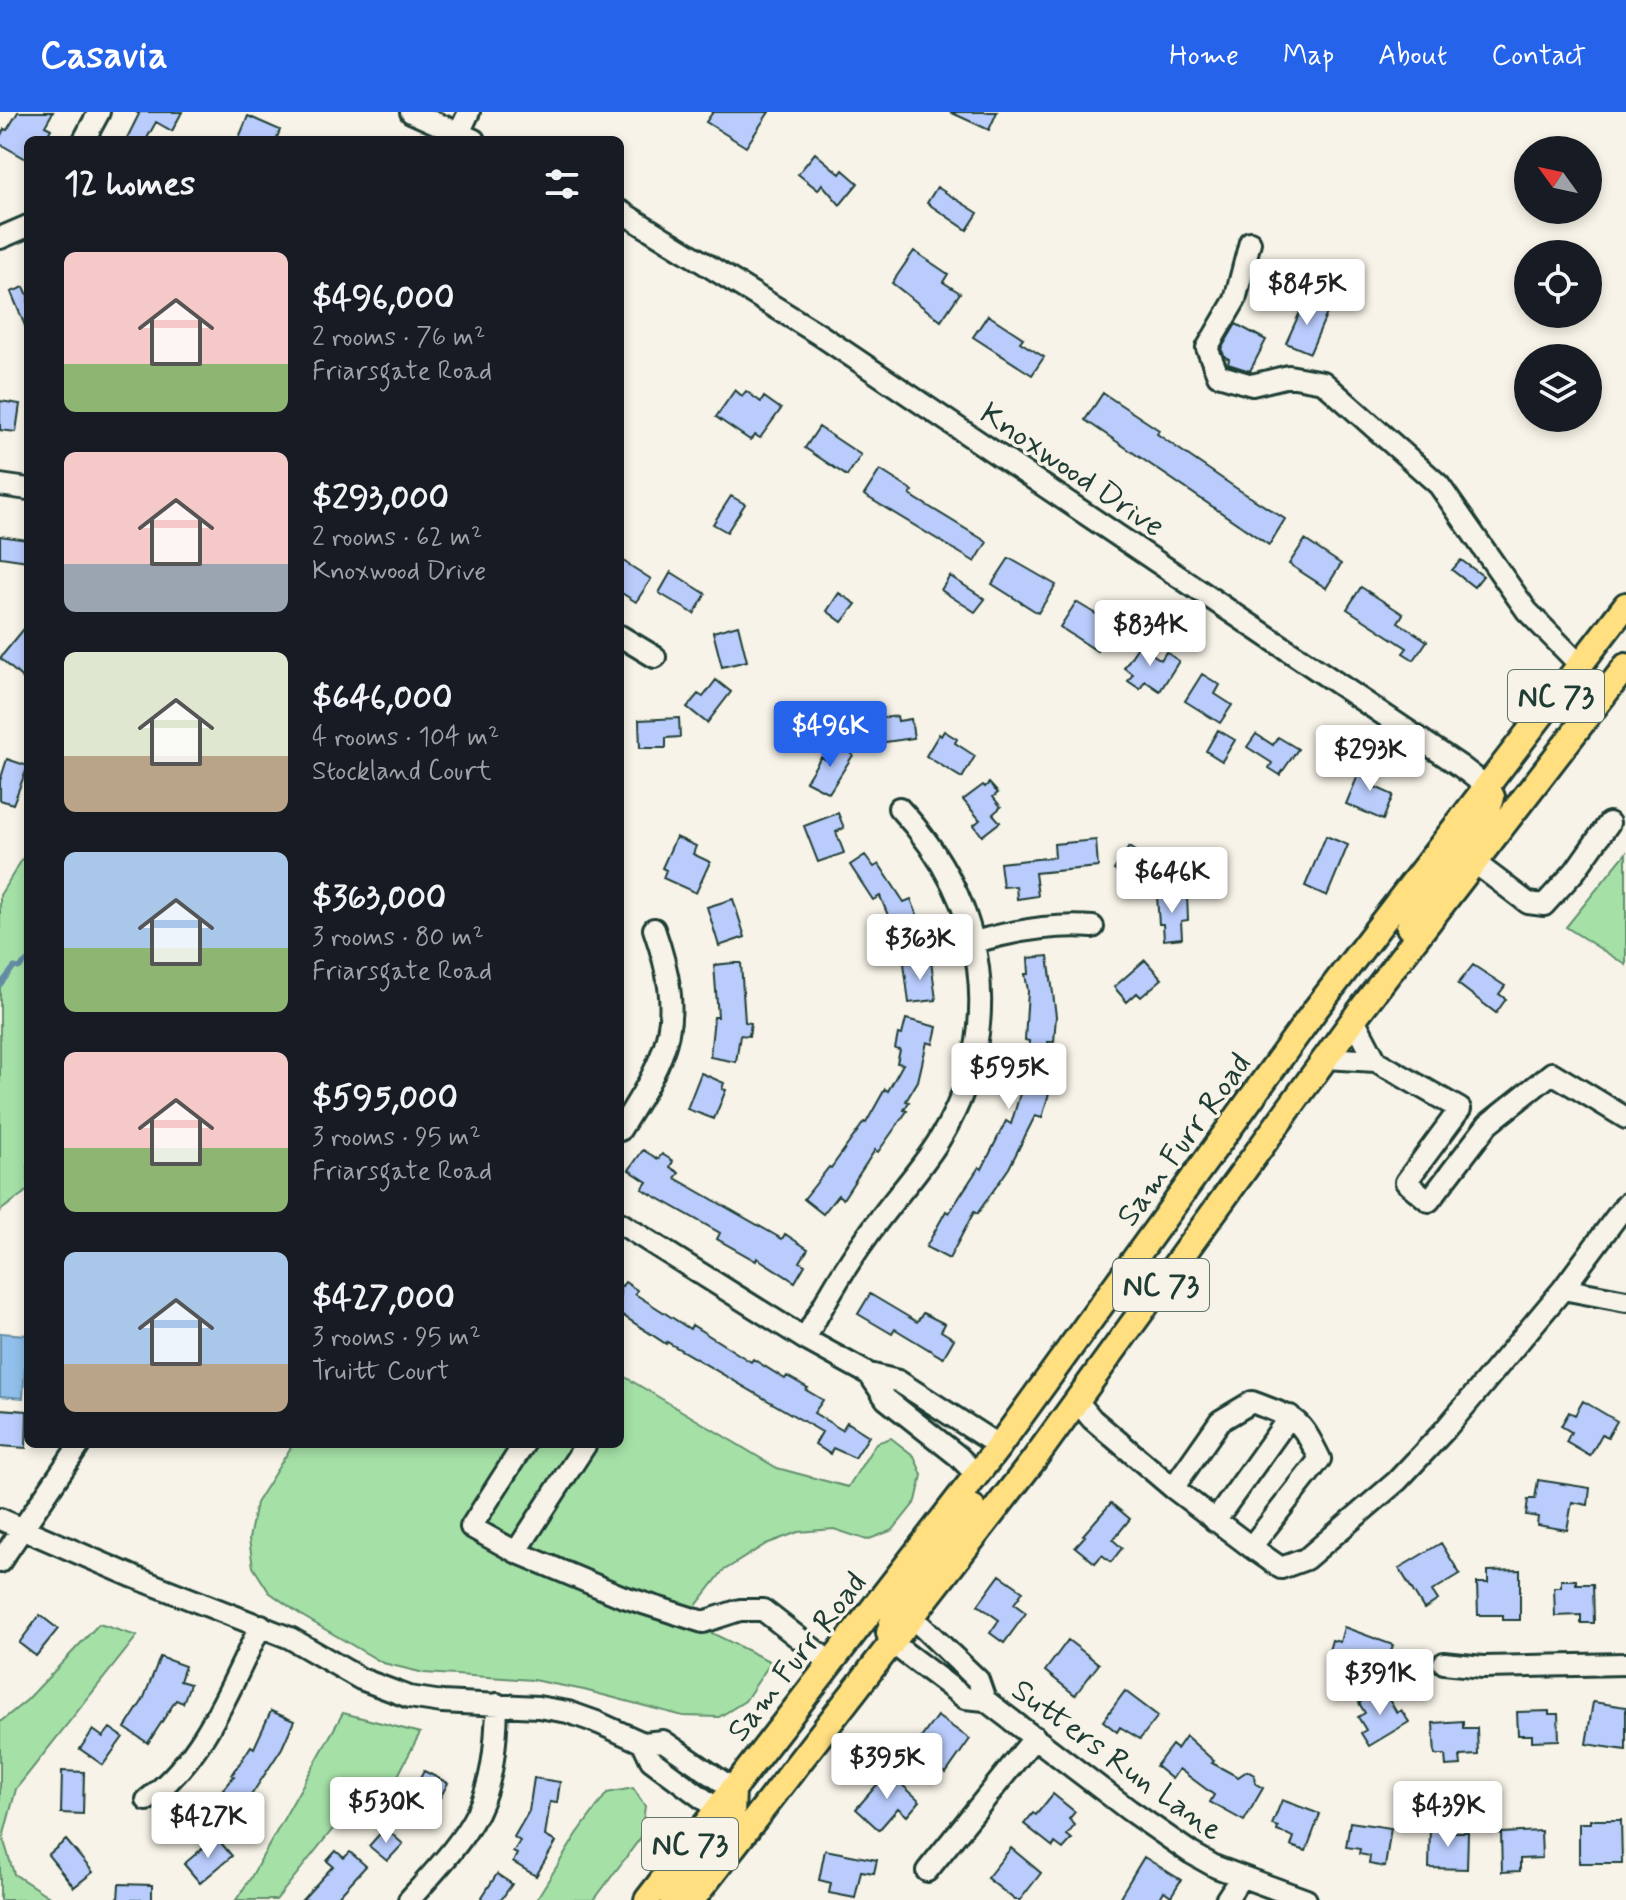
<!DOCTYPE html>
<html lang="en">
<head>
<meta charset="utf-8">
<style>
  body { margin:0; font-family:Mynerve,sans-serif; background:#20242c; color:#f1f3f6; height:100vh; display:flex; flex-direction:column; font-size:30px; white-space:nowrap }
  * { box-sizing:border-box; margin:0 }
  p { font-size:26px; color:#9ea1a6 }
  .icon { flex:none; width:44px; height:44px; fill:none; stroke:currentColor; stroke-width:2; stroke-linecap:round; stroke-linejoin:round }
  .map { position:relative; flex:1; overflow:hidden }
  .panel { position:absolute; left:24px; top:24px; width:600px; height:1312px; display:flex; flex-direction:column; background:#171b24; border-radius:12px; box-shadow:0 4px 12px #0003 }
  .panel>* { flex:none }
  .needle { width:52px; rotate:303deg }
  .controls { position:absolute; left:1514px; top:24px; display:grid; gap:16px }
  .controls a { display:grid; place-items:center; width:88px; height:88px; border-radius:50%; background:#171b24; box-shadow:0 4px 12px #0003; font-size:40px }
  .price { position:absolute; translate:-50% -68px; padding:0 18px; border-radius:8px; background:#fff; color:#222; font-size:26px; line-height:52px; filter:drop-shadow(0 2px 4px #0008) }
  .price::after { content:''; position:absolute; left:50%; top:48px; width:24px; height:18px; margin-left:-12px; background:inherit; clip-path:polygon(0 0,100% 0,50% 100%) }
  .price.current { background:#2563eb; color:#fff }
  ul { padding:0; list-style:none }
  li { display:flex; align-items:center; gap:24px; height:200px; padding:0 40px }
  li span { display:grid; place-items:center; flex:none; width:224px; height:160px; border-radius:12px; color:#555 }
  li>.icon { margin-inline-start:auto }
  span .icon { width:96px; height:96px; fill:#fffc; stroke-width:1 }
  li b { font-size:34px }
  h2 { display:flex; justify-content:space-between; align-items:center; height:96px; padding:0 40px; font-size:34px }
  header { display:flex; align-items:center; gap:48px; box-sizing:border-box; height:112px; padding:0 40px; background:#2563eb; color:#fff }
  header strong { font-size:38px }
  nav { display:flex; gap:44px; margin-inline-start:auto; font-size:28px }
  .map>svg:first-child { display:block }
  .green { fill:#a5e1a7; stroke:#628f6e; stroke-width:2 }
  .water { fill:#90c0eb; stroke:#638ca2; stroke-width:2 }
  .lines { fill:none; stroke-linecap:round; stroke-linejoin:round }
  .stream { stroke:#638ca2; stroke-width:5 }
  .building { fill:#b9ccfc; stroke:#1f3d34; stroke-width:2 }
  .minor-casing { stroke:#1f3d34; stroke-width:26 }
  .major-casing { stroke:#1f3d34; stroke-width:30 }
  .minor { stroke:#f7f3e8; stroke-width:20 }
  .major { stroke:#ffdf80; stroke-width:24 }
  .labels { text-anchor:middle; stroke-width:7; stroke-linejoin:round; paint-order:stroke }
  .shield { fill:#f7f3e8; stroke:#60746a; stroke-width:2 }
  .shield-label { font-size:30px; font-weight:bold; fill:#1f3d34 }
  .street-label { font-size:32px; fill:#1f3d34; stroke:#f7f3e8 }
</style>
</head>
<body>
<header>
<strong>Casavia</strong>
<nav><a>Home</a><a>Map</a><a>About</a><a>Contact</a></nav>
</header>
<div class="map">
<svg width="1626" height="1788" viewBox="0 0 1626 1788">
  <rect width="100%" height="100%" fill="#f7f3e8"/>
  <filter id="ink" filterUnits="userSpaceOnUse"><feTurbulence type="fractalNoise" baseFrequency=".0125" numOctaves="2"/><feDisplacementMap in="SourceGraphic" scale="16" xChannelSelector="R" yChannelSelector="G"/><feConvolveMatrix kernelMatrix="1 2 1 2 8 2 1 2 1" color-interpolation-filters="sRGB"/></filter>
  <g filter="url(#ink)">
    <!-- green -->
    <path class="green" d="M28 738V1078L0 1099V783Z
      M1626 741V853L1566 815Z
      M620 1262 777 1356 848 1375 876 1331 891 1326 914 1344 922 1363 916 1389 893 1418 867 1428 834 1417 798 1420 766 1432 723 1459 685 1508 771 1550 745 1589 719 1605 683 1604 584 1578 533 1568 424 1561 383 1551 304 1505 269 1480 253 1455 249 1427 256 1391 293 1332H620Z
      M99 1512 137 1524 16 1677 3 1726 14 1762 54 1788H0V1610L27 1588Z
      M343 1601 420 1621 392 1675 332 1718 276 1788H236L250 1767Z
      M633 1676 645 1694 641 1725 594 1788H536L577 1722 607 1681Z"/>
    <!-- water -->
    <path class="water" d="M0 1221 27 1223 23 1286 0 1284Z"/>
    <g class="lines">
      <!-- stream -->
      <path class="stream" d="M0 873 14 855 19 856 28 848"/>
    </g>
    <!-- building -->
    <path class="building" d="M18 0H53L45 14 51 17 45 28H28V48L0 32V25L4 17 7 18Z
      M136 0H182L172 19 156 10 146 28H126L139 2Z
      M713 0H769L746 35 706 10Z
      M950 0H997L989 18Z
      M248 4 280 18 276 28H238Z
      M815 41 840 62 843 58 858 71 840 93 822 72 818 78 798 62Z
      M937 75 978 101 967 118 927 91Z
      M914 139 948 162 943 170 960 181 941 209 892 171Z
      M24 175 28 183V221L11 180Z
      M1305 189 1328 199 1310 241 1286 231Z
      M988 203 1023 226 1020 230 1044 245 1032 263 973 225Z
      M1236 212 1266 228 1250 259 1228 252 1229 247 1225 245 1221 237Z
      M735 278 742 284 746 279 761 290 764 285 781 297 760 326 755 323 750 328 716 305Z
      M1103 281 1159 318 1157 322 1236 376 1285 407 1269 433 1085 308Z
      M0 289 20 292 16 320 0 318Z
      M819 315 861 343 847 364 805 336Z
      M880 358 913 379 910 383 987 430 975 450 864 383Z
      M731 384 745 392 727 420 713 412Z
      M0 424 28 428V449L0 445Z
      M1305 428 1341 452 1326 476 1289 452Z
      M1009 446 1056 473 1038 501 992 472Z
      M620 447 651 467 636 490 620 480Z
      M1461 448 1483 464 1474 475 1452 458Z
      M671 460 706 482 694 502 659 481Z
      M950 464 985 487 975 500 941 478Z
      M1361 475 1403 502 1398 510 1427 529 1414 548 1403 541 1407 536 1347 497Z
      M839 481 856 492 842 510 827 499Z
      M1076 490 1114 513 1097 539 1060 515Z
      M28 512V571L0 546Z
      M738 513 747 549 722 555 713 520Z
      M1139 533 1161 548 1166 540 1179 549 1160 579 1145 569 1140 577 1128 569 1133 562 1124 556Z
      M1202 562 1220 573 1215 582 1232 593 1220 611 1185 589Z
      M716 568 731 580 707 611 687 595 698 582 703 585Z
      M897 604 898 609 911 607 914 626 871 632 868 608Z
      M679 606 680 625 666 626V636H640L639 608Z
      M1218 618 1235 628 1222 649 1206 639Z
      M944 619 957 627 955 631 975 644 962 666 926 644 939 622 941 624Z
      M1256 622 1273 633 1278 625 1298 637 1280 663 1269 656 1272 651 1247 635Z
      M836 632 853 643 829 681 806 669 821 645 826 648Z
      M7 647 28 654 13 692 0 688V669Z
      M1364 649 1382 657 1375 675 1393 683 1383 708 1346 692Z
      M989 671 998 681 993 685 1001 695 993 702 1000 710 982 724 974 713 980 708 963 688 983 673 985 675Z
      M838 701 844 716 836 720 844 741 818 750 804 714Z
      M1326 724 1348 733 1327 784 1305 774Z
      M676 725 696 734 693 742 710 750 696 781 663 766 666 758 662 756Z
      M1096 728 1098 755 1035 761 1038 784 1017 787 1016 774 1003 775 1000 751 1055 745 1054 732Z
      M1129 735 1162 757 1147 780 1114 758Z
      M865 743 874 755 879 752 904 790 911 787 926 825 901 835 880 784 873 788 850 753Z
      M1187 783 1188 808 1181 809 1182 826 1164 828 1163 812H1159L1157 784Z
      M733 787 745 825 719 834 707 795Z
      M1048 844 1056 904 1054 930H1048L1045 965 1053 967 1042 1006 1035 1004 1009 1056 977 1102 974 1100 949 1147 926 1135 946 1099 949 1101 979 1055 982 1057 1006 1009 1011 1012 1028 955 1029 929 1025 928 1028 879 1025 862H1029L1028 846Z
      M931 848 936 888 909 891 904 851Z
      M1145 848 1162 867 1141 885 1137 881 1127 890 1114 875Z
      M733 851H741L745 910 751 911 749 924 740 923 736 950 710 945 714 905H718L714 853Z
      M1473 853 1505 874 1499 882 1506 887 1496 901 1458 872Z
      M906 907 937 915 933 932 927 930 918 969 906 989 909 990 904 998 907 999 878 1040 875 1038 843 1087 838 1083 823 1102 804 1087 829 1055 831 1056 864 1010 866 1011 885 977 888 979 903 952 897 951 900 938 895 937 898 922 902 923Z
      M701 961 724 971 722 977 726 978 714 1007 687 997Z
      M643 1038 658 1047 662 1042 673 1049 670 1055 679 1061 675 1066 782 1127 785 1122 808 1137 800 1150 805 1153 795 1170 757 1146 756 1149 717 1127 720 1121 642 1077 647 1070 629 1058Z
      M625 1170 637 1178 635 1182 690 1217 692 1213 751 1250 753 1247 785 1267 787 1264 808 1276 806 1278 823 1288 814 1301 842 1318 847 1310 869 1324 855 1346 833 1336 830 1342 815 1332 822 1320 667 1230 666 1232 622 1203 620 1206V1173L622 1174Z
      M870 1182 917 1210 923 1201 945 1212 941 1219 954 1227 943 1246 895 1217 892 1222 858 1202Z
      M1583 1289 1617 1309 1608 1325 1602 1322 1590 1344 1566 1330 1571 1320 1561 1314 1569 1300 1575 1303Z
      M0 1297 27 1299 26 1336 0 1334Z
      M1538 1368 1590 1376 1588 1393 1572 1390 1567 1418 1537 1413 1538 1405 1526 1403 1528 1387H1535Z
      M1111 1391 1130 1407 1113 1428 1122 1436 1111 1450 1102 1443 1095 1451 1075 1435 1085 1424 1083 1423Z
      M1441 1431 1460 1462 1432 1479 1438 1488 1424 1497 1399 1456Z
      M1520 1458V1508H1503V1503H1478L1477 1471H1488V1459Z
      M1000 1463 1023 1479 1014 1492 1026 1501 1004 1531 990 1521 999 1508 978 1493Z
      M1561 1468H1576V1472H1593L1594 1511H1581V1503L1555 1504 1554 1475H1561Z
      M40 1503 58 1517 36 1544 19 1531Z
      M1344 1515 1393 1533 1388 1549 1359 1539 1365 1549 1360 1565 1330 1555 1334 1544 1328 1542 1332 1528 1340 1530Z
      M1068 1528 1099 1552 1075 1583 1045 1559Z
      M160 1545 185 1554 180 1569 190 1572 183 1591 176 1588 148 1631 125 1616 143 1588Z
      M1382 1576 1397 1601 1401 1598 1409 1610 1369 1634 1361 1621 1366 1618 1358 1605 1365 1601 1359 1591Z
      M1125 1579 1158 1604 1140 1627 1120 1615 1117 1620 1103 1609Z
      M1593 1590 1626 1595V1638L1586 1632Z
      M271 1599 294 1609 282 1636 250 1685 221 1718 202 1702 234 1664 232 1663 251 1634 254 1636Z
      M1549 1599V1602H1558L1559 1628 1532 1629V1623H1518L1517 1600Z
      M937 1604 970 1627 946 1661 913 1637Z
      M1463 1609V1616H1477L1478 1643 1460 1644 1461 1653 1446 1654 1445 1643H1435L1433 1611Z
      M110 1616 123 1625 103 1653 80 1637 93 1618 103 1625Z
      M1186 1624 1214 1649 1212 1651 1238 1665 1247 1659 1254 1663 1256 1672 1263 1676 1244 1709 1210 1690 1214 1683 1179 1657 1172 1667 1156 1654 1172 1633 1177 1637Z
      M62 1659 84 1660 83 1702 61 1701Z
      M424 1659 448 1671 432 1701 408 1688Z
      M888 1660 920 1689 907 1704 898 1696 879 1718 856 1697Z
      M534 1666 560 1670 557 1691 550 1690 545 1724 556 1730 536 1764 513 1750 517 1742 513 1740 520 1729 514 1725 529 1699Z
      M1053 1682 1075 1700 1069 1707 1075 1713 1067 1723 1072 1727 1063 1737 1055 1731 1053 1735 1024 1712 1033 1701 1036 1703Z
      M1282 1688 1320 1702 1306 1739 1291 1734 1294 1725 1277 1719 1278 1715 1272 1713Z
      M1590 1708H1621L1622 1751H1579V1711H1590Z
      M1350 1710 1391 1716 1385 1755 1369 1752 1370 1744 1359 1742 1360 1737 1346 1735Z
      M1430 1715 1451 1716V1720H1468L1467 1757 1429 1756Z
      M385 1716 403 1732 387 1749 369 1734Z
      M1541 1719 1542 1746 1520 1747V1759L1502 1760 1501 1721Z
      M216 1725 232 1744 200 1771 184 1752Z
      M66 1728 93 1760 74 1775 48 1743Z
      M1011 1736 1041 1761 1020 1788H1015L987 1766Z
      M825 1738 877 1748 874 1761 861 1759 855 1786 829 1781 831 1771 819 1768Z
      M336 1739 344 1746 350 1740 366 1754 335 1788H302L333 1754 327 1749Z
      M1144 1745 1181 1768 1171 1784 1164 1779 1159 1788H1118Z
      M497 1762 512 1772 501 1788H480Z
      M119 1772 152 1773V1788H118Z"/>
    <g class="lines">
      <defs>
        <path id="minor" d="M411 0 474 28
          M459 21 469 0
          M84 28 99 0
          M620 99 820 223 1460 654 1487 675
          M0 126 28 114
          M1250 130 1235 188 1207 236 1218 263 1252 273 1289 264 1323 270 1439 373 1527 499 1580 553
          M0 373 28 377
          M620 524 655 545
          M1474 750 1528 791 1544 793 1575 759 1609 711
          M975 830C1013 819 1053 812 1093 815
          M1354 907 1376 949
          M1325 946 1376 949 1460 997 1406 1070 1429 1089 1488 1012 1552 961 1626 1006
          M620 1018C670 939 686 909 654 817
          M620 1111 805 1227 869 1262 898 1269 999 1334
          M1563 1177 1626 1189
          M805 1227C824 1191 844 1156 868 1123 890 1091 917 1063 938 1030 1008 918 988 791 899 696
          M869 1262 886 1287 958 1344 977 1363
          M1077 1289 1092 1307 1173 1376 1220 1309 1252 1290C1296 1307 1299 1304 1320 1347L1251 1435 1173 1376
          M524 1332 471 1415 516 1440 621 1484 703 1510 740 1498H763L831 1551
          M0 1407 134 1465 290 1526 361 1567 409 1585 442 1590 538 1595 568 1600 599 1611 643 1631 663 1629 733 1677
          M1215 1409 1290 1304
          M1251 1435 1281 1456 1306 1447 1397 1369 1443 1320 1563 1177 1626 1092
          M516 1440 586 1332
          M0 1450 80 1332
          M913 1506 978 1568 985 1588
          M892 1531 965 1586 985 1588 1129 1698 1191 1741 1216 1755 1306 1788
          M1444 1551 1483 1555 1626 1552
          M643 1631 651 1648 717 1697
          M147 1688C205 1645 230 1575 261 1513
          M927 1759 1035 1625
          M409 1788C475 1715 495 1694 497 1592
          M1226 1788 1241 1765"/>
        <path id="major" d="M1409 815 1429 780 1485 705 1492 685 1487 675
          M892 1531 889 1521 895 1501 972 1395
          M647 1788 999 1334 1315 898 1626 493
          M673 1788 732 1705 733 1677
          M692 1788 1033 1349 1359 900 1626 554"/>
      </defs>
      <!-- minor casing -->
      <use href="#minor" class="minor-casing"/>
      <!-- major casing -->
      <use href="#major" class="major-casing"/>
      <!-- minor -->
      <use href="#minor" class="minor"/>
      <!-- major -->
      <use href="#major" class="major"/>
    </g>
  </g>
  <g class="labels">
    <!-- shield labels -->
    <g class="shield">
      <rect x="1508" y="558" width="96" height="52" rx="6"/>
      <rect x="1113" y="1147" width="96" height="52" rx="6"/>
      <rect x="642" y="1706" width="96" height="52" rx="6"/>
    </g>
    <g class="shield-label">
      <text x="1556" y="594">NC 73</text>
      <text x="1161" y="1183">NC 73</text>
      <text x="690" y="1742">NC 73</text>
    </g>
    <!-- street labels -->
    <g class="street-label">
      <text transform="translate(1073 357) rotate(34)" y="11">Knoxwood Drive</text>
      <text transform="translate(1183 1027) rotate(-54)" y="11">Sam Furr Road</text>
      <text transform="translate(796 1544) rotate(-52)" y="11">Sam Furr Road</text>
      <text transform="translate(1118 1647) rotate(36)" y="11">Sutters Run Lane</text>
    </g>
  </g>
</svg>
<div class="controls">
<a><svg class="needle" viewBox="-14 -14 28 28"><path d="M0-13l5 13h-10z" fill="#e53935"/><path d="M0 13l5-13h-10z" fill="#9ea1a6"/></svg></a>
<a><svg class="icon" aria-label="locate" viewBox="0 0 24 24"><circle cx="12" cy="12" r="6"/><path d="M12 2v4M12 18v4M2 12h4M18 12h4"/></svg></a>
<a><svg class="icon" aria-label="layers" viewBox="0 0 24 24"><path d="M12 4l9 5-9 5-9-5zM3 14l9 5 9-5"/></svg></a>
</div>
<b class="price" style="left:1307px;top:215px">$845K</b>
<b class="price" style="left:1150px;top:556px">$834K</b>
<b class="price current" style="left:830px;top:657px">$496K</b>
<b class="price" style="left:1370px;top:681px">$293K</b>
<b class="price" style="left:1172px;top:803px">$646K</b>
<b class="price" style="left:920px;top:870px">$363K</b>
<b class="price" style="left:1009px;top:999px">$595K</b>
<b class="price" style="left:1380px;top:1605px">$391K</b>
<b class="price" style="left:887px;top:1689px">$395K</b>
<b class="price" style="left:386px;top:1733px">$530K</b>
<b class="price" style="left:1448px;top:1737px">$439K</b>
<b class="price" style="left:208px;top:1748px">$427K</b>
<section class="panel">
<h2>12 homes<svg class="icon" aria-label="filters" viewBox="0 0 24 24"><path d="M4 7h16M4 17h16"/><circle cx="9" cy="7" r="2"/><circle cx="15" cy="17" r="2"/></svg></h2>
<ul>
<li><span style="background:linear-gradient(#f6c9c9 70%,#8fb573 0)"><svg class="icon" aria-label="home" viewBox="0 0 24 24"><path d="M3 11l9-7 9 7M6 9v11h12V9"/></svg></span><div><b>$496,000</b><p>2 rooms · 76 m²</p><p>Friarsgate Road</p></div></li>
<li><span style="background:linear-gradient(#f6c9c9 70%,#9aa5b1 0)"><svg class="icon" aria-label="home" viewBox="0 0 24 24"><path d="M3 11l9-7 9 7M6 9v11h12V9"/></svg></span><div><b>$293,000</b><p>2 rooms · 62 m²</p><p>Knoxwood Drive</p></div></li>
<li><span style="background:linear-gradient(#dfe7d0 65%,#b9a48a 0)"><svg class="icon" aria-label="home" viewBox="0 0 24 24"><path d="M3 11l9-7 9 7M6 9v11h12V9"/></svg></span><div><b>$646,000</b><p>4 rooms · 104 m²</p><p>Stockland Court</p></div></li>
<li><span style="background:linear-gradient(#a9c7e8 60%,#8fb573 0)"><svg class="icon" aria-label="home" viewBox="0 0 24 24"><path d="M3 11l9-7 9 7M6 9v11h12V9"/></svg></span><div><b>$363,000</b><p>3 rooms · 80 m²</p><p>Friarsgate Road</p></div></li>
<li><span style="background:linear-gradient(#f6c9c9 60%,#8fb573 0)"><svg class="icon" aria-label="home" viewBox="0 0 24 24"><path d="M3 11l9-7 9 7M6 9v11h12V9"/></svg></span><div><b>$595,000</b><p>3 rooms · 95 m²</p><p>Friarsgate Road</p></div></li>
<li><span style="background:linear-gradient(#a9c7e8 70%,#b9a48a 0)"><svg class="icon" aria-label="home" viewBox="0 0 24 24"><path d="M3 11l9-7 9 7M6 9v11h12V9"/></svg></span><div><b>$427,000</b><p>3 rooms · 95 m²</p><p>Truitt Court</p></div></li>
</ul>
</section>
</div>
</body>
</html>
